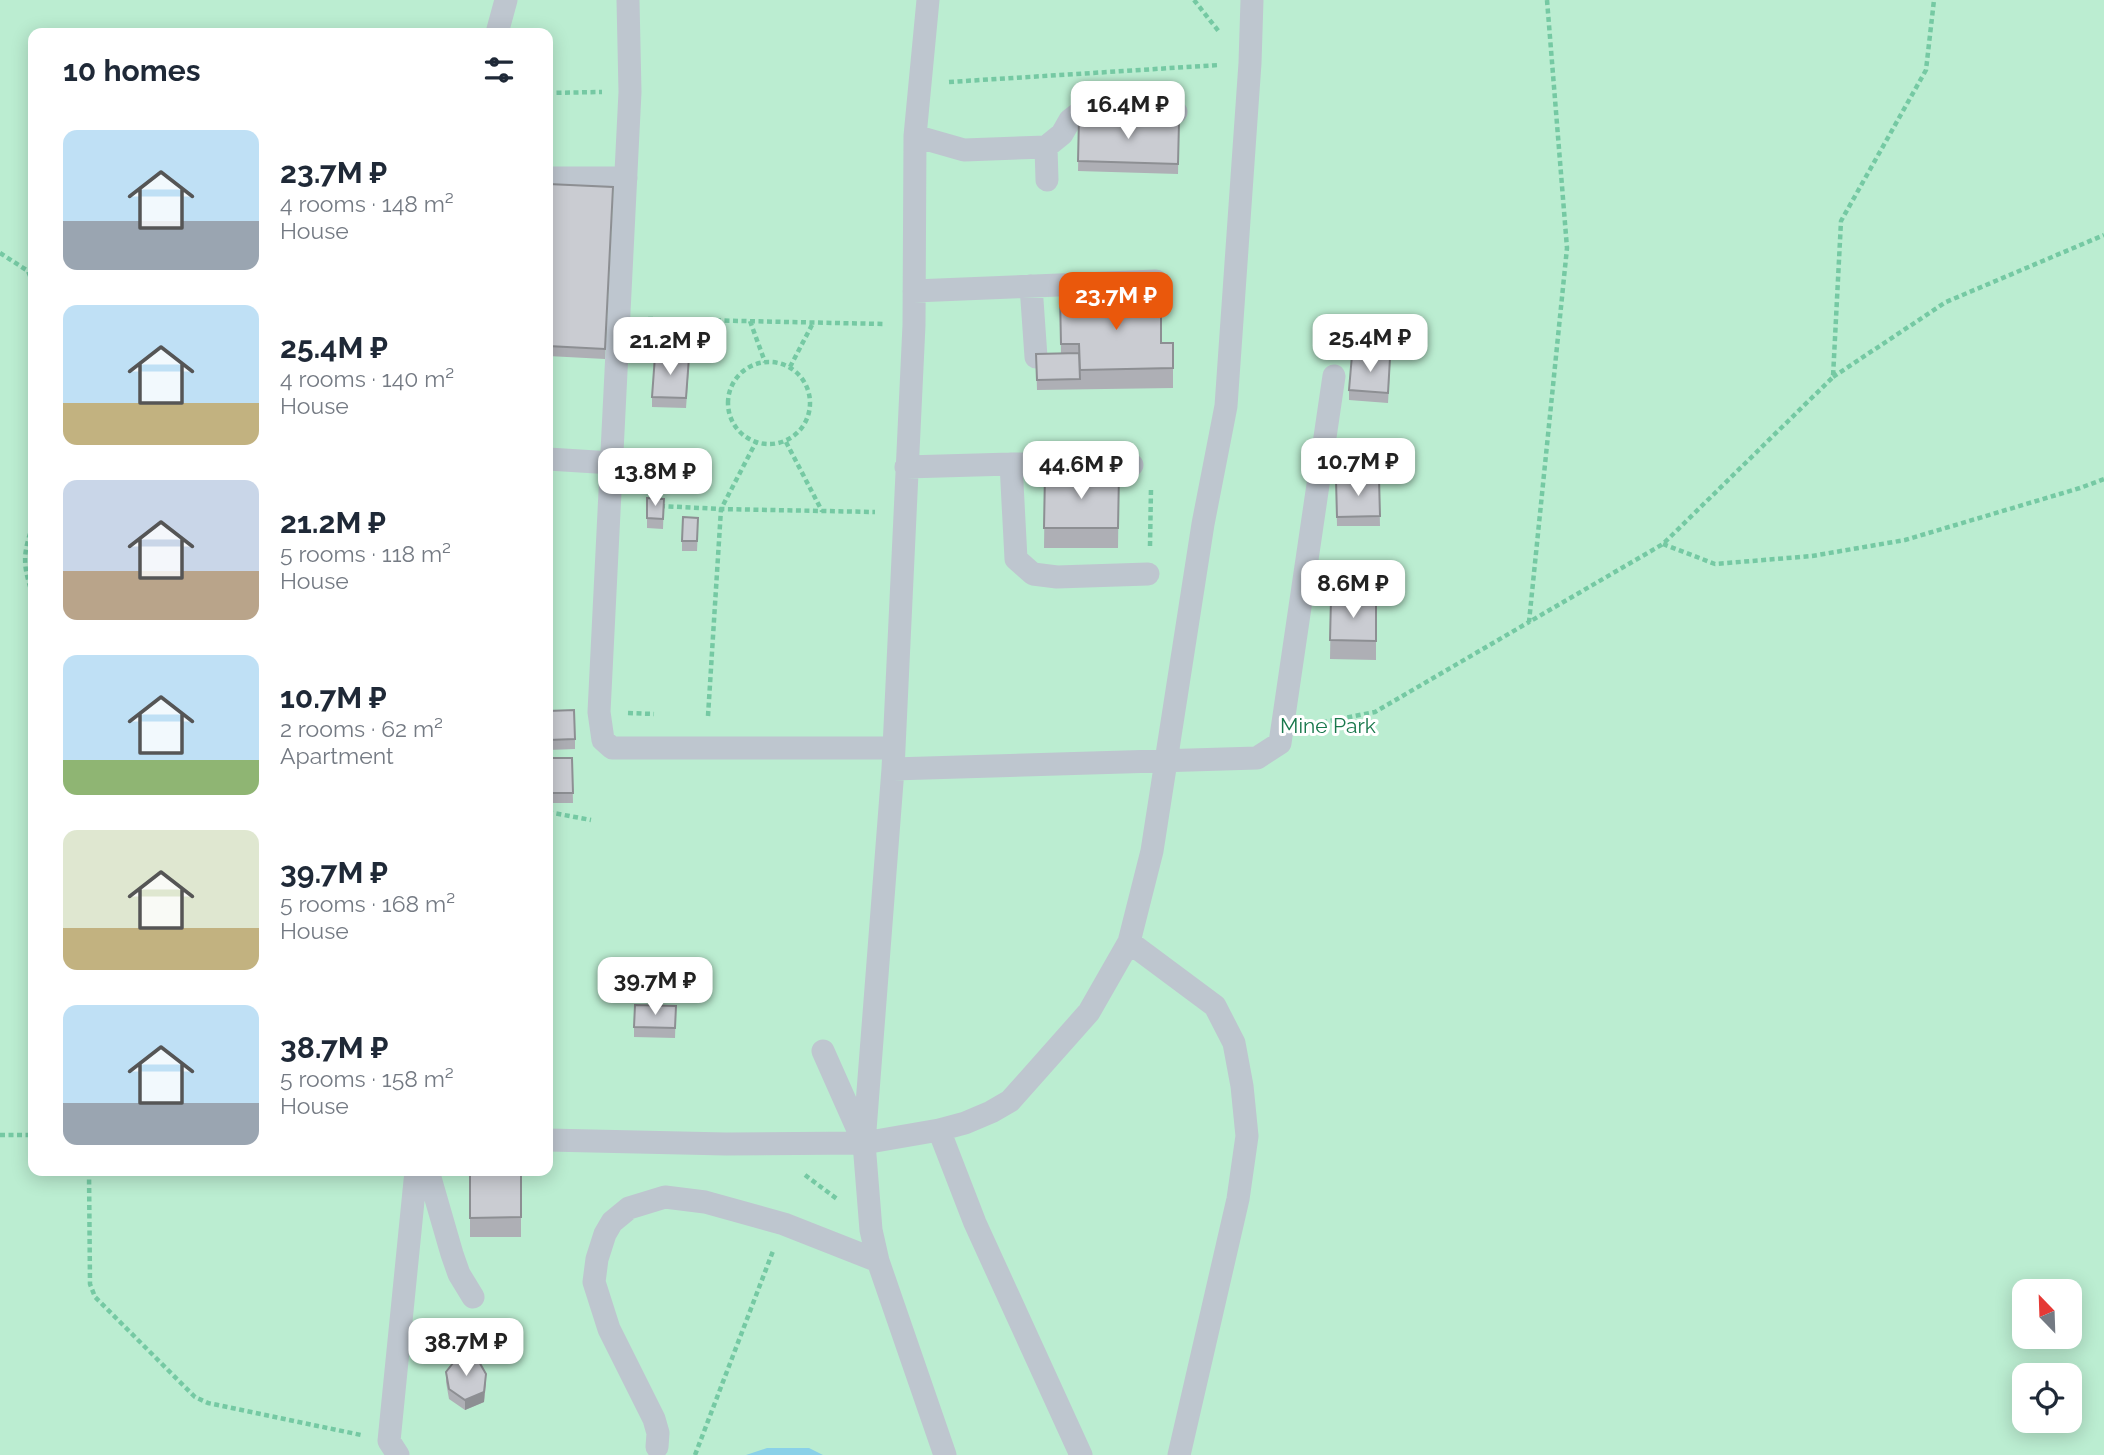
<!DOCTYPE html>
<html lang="en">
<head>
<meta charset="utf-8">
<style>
  body { margin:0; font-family:Raleway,sans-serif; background:#f6f6f7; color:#1f2937; height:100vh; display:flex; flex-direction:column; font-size:26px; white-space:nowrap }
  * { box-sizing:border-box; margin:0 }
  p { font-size:23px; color:#747a83 }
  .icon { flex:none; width:38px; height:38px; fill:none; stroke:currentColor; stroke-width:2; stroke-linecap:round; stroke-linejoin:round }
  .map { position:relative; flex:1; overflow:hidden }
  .side { position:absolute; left:28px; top:28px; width:525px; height:1148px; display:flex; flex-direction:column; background:#fff; border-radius:14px; box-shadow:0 4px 18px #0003 }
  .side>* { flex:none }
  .needle { width:46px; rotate:337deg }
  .buttons { position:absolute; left:2012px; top:1279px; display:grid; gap:14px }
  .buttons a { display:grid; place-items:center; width:70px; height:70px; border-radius:14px; background:#fff; box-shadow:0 4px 18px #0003; font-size:35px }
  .price { position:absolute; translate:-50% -60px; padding:0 16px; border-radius:14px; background:#fff; color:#222; font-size:23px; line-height:46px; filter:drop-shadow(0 2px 4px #0008) }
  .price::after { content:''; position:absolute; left:50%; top:42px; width:21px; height:16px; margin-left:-10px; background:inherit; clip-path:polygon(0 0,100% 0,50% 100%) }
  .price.current { background:#ea580c; color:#fff }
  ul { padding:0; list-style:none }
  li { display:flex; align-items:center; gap:21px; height:175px; padding:0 35px }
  li span { display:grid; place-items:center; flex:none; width:196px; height:140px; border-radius:14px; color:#555 }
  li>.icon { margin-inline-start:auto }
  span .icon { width:84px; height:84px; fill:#fffc; stroke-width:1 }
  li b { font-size:30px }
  h2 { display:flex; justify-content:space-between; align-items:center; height:84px; padding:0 35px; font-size:30px }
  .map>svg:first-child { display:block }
  .green { fill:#bbedd1; fill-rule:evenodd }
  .water { fill:#8ad1e8 }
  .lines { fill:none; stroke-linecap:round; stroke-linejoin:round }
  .path { stroke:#75c9a3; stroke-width:4.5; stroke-dasharray:5 3.5; stroke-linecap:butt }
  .lane { stroke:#bec6cf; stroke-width:23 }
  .wall { fill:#aeafb5 }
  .shaded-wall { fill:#8d8f93 }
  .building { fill:#caccd2; stroke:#8d8f93; stroke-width:2 }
  .labels { text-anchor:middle; stroke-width:6; stroke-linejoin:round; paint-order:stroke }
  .park-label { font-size:21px; fill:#19784c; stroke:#fff }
</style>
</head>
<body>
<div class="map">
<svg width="2104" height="1455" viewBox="0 0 2104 1455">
  <rect width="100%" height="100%" fill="#efeded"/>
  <!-- green -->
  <path class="green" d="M0 0H2104V1455H0ZM33 33H548V1171H33ZM2025 1292H2070V1337H2025ZM2025 1376H2070V1421H2025Z"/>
  <!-- water -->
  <path class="water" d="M767 1448H809L823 1455H746Z"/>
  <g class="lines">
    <!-- path -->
    <path class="path" d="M1194 0 1220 33
      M1547 0 1567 248 1529 622 1663 544 1833 377 1841 221 1926 70 1934 0
      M949 82 1219 65
      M548 93 602 92
      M0 253 28 271 33 283
      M648 319 884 324
      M750 321 765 362
      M728 403a41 41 0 1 1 82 0a41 41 0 1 1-82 0Z
      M790 367 813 323
      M1833 377 1946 302 2104 235
      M786 442 822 511
      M660 506 721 509 875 512
      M33 525C22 556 23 565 33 596
      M1663 544 1715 564 1812 556 1905 540 2080 488 2104 479
      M1150 546 1151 488
      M628 713 654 714
      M708 716 721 509 756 442
      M1314 724 1375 712 1529 622
      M548 812 591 820
      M0 1135H33
      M89 1171 90 1284 95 1297 195 1397 208 1403 361 1435
      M805 1175 837 1199
      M695 1455 773 1251"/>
    <!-- lane -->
    <path class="lane" d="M628 0 630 92 599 712 603 740 612 748H894
      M928 0 915 136 914 325 893 769 864 1143 871 1230 878 1261 945 1455
      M497 33 506 0
      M915 136 964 150 1046 147 1062 134 1070 120 1079 113 1176 112
      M1046 147 1047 180
      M548 178H626
      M1031 286 1036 357
      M914 291 1156 281
      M548 459 612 463
      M1011 464 1016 559 1033 574 1057 577 1148 574
      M906 467 1011 464 1132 465
      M893 769 1257 758 1280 743 1334 376
      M1129 942 1215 1006 1234 1043 1242 1086 1247 1136 1238 1199 1179 1455
      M823 1051 863 1141
      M939 1130 975 1223 1081 1455
      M548 1140 726 1144 864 1143 939 1130 965 1123 991 1112 1010 1101 1089 1012 1129 942 1152 851 1203 524 1226 406 1250 63 1252 0
      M428 1171 452 1254 459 1274 473 1297
      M657 1447 658 1433 654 1419 609 1329 594 1282 597 1259 605 1234 612 1222 629 1208 665 1197 705 1202 784 1224 878 1261
      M398 1455 389 1441 416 1171"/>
  </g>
  <!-- wall -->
  <path class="wall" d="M1079 118 1179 122 1178 174 1078 171Z
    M548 184 613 187 605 359 548 356Z
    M1060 296 1161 343H1173V388L1037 390 1036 354H1061Z
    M689 367 686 408 652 407V397Z
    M1390 368 1388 403 1349 400V390Z
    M1045 473 1119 474 1118 548H1044Z
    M1379 478 1380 526H1337L1336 480Z
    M647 498 664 499 663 529 647 528Z
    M698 528 697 551H682V541Z
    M1331 598 1376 599V660L1330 659Z
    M548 711 575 739V749L548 750Z
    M548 758H572L573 803H548Z
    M676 1006 675 1038 634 1037V1027Z
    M470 1171H521V1237H470Z
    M446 1372 486 1384 484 1402 465 1410 449 1399 446 1382Z"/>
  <!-- shaded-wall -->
  <path class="shaded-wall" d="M486 1374 484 1402 465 1410V1400Z"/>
  <!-- building -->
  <path class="building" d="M1079 118 1179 122 1178 164 1078 161Z
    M548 184 613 187 605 349 548 346Z
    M1161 295V343H1173V368L1080 370 1079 344H1061L1060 296Z
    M1079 353 1080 379 1037 380 1036 354Z
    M1352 355 1390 358 1388 393 1349 390Z
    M655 356 689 357 686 398 652 397Z
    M1045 473 1119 474 1118 528H1044Z
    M1379 478 1380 516 1337 517 1336 480Z
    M647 498 664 499 663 519 647 518Z
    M683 517 698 518 697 541H682Z
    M1331 598 1376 599V641L1330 640Z
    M574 710 575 739 548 740V711Z
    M548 758H572L573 793H548Z
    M635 1005 676 1006 675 1028 634 1027Z
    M470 1171H521V1217L470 1218Z
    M457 1358 478 1360 486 1374 484 1392 465 1400 449 1389 446 1372Z"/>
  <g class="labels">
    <!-- park labels -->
    <g class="park-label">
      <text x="1328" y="733">Mine Park</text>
    </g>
  </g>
</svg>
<div class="buttons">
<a><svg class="needle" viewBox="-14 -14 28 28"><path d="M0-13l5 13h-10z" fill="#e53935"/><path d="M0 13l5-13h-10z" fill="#747a83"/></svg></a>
<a><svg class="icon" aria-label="locate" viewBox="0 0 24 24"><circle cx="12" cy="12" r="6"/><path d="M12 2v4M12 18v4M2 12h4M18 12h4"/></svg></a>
</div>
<b class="price" style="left:1128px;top:141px">16.4M ₽</b>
<b class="price current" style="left:1116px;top:332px">23.7M ₽</b>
<b class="price" style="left:1370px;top:374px">25.4M ₽</b>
<b class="price" style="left:670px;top:377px">21.2M ₽</b>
<b class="price" style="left:1358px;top:498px">10.7M ₽</b>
<b class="price" style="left:1081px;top:501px">44.6M ₽</b>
<b class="price" style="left:655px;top:508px">13.8M ₽</b>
<b class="price" style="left:1353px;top:620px">8.6M ₽</b>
<b class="price" style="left:655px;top:1017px">39.7M ₽</b>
<b class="price" style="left:466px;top:1378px">38.7M ₽</b>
<section class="side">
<h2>10 homes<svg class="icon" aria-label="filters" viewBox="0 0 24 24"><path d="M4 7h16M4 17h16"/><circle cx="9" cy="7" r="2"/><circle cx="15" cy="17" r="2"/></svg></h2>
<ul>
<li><span style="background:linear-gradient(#bfe0f5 65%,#9aa5b1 0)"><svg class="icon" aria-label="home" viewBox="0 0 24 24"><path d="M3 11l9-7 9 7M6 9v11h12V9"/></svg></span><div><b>23.7M ₽</b><p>4 rooms · 148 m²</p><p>House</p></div></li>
<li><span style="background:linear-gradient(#bfe0f5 70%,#c2b280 0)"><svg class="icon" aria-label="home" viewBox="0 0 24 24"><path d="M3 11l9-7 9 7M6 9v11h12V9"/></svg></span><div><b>25.4M ₽</b><p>4 rooms · 140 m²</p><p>House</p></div></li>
<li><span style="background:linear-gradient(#c9d6e8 65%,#b9a48a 0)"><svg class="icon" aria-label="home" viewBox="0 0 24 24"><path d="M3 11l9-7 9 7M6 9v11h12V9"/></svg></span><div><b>21.2M ₽</b><p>5 rooms · 118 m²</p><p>House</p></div></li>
<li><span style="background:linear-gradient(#bfe0f5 75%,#8fb573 0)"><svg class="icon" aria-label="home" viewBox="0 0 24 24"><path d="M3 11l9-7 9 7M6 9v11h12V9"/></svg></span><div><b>10.7M ₽</b><p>2 rooms · 62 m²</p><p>Apartment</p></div></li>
<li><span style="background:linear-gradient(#dfe7d0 70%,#c2b280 0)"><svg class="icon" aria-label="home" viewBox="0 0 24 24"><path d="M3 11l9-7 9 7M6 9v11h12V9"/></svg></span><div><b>39.7M ₽</b><p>5 rooms · 168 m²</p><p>House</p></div></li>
<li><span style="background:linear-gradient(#bfe0f5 70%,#9aa5b1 0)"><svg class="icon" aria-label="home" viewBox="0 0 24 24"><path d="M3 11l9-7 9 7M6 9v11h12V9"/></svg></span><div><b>38.7M ₽</b><p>5 rooms · 158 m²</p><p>House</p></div></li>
</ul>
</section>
</div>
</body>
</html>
